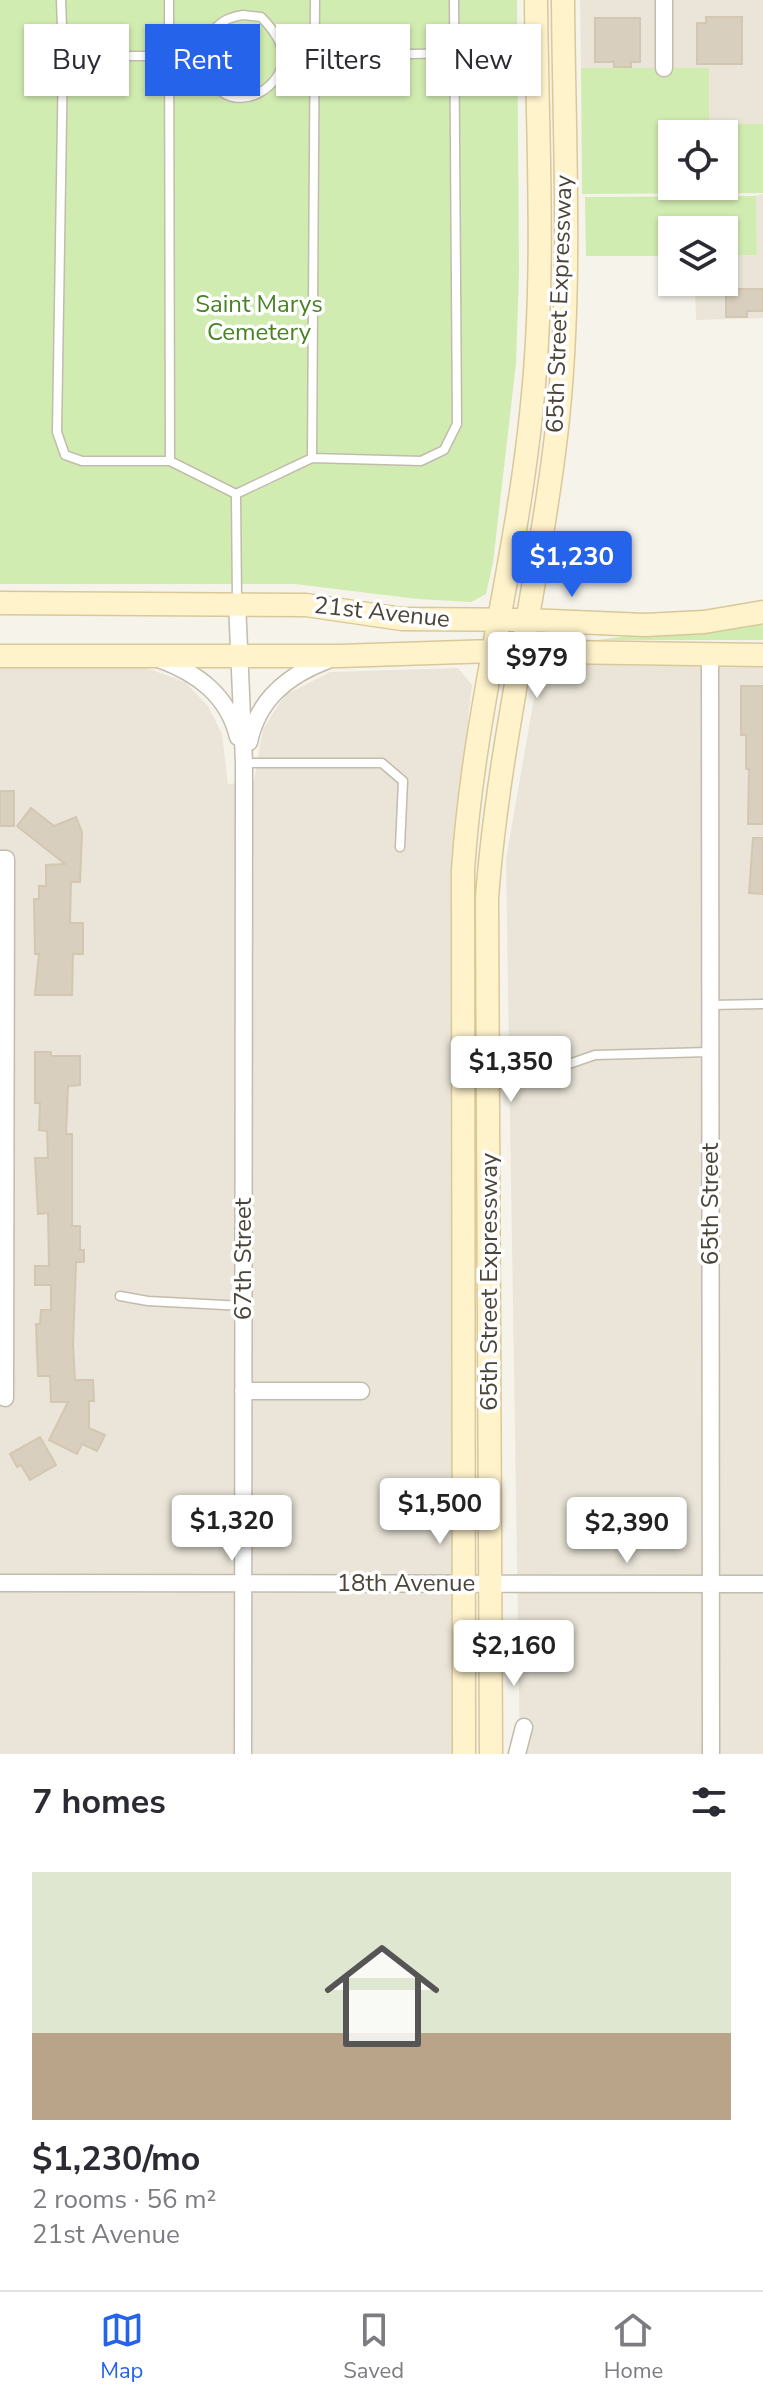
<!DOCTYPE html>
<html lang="en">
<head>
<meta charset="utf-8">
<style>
  body { margin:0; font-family:"Nunito Sans",sans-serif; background:#f7f7f7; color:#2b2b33; height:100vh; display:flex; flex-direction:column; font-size:30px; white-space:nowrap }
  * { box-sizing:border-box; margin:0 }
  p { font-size:26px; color:#7c7c81 }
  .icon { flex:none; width:44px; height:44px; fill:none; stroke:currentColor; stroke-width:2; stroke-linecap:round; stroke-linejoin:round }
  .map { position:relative; height:1754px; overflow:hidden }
  .drawer { display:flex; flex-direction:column; background:#fff; flex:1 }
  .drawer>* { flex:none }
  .top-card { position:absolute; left:24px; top:24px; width:716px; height:72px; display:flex; gap:16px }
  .controls { position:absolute; left:658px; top:120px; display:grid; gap:16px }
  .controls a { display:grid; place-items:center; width:80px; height:80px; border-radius:0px; background:#fff; box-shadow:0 2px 6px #0004; font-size:40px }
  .price { position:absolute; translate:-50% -68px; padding:0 18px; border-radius:8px; background:#fff; color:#222; font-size:26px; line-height:52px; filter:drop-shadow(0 2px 4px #0008) }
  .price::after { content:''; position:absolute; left:50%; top:48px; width:24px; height:18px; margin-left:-12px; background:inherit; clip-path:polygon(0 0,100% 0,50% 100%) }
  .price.active { background:#2563eb; color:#fff }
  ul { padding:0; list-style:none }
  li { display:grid; align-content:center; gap:16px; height:424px; padding:0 32px }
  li+li { border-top:2px solid #e1e1e2 }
  li span { display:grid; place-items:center; height:248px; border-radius:0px; color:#555 }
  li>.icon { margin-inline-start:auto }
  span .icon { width:144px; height:144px; fill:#fffc; stroke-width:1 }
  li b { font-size:34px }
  h2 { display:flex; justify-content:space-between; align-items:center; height:96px; padding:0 32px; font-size:34px }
  .pill { padding:0 28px; border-radius:0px; background:#fff; box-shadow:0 2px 6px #0004; font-size:28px; line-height:72px }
  .pill.active { background:#2563eb; color:#fff }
  .tab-bar { display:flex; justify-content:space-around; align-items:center; height:112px; border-top:2px solid #e1e1e2; background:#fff; font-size:22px; color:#7c7c81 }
  .tab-bar a { display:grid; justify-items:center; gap:4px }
  .tab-bar .active { color:#2563eb }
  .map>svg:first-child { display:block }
  .residential { fill:#eae5d8 }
  .green { fill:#d1ecb1; fill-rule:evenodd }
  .building { fill:#d9cfbf; stroke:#d4c7b2; stroke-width:2 }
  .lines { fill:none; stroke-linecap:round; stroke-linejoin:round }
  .lane-casing { stroke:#c3bbac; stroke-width:11 }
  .street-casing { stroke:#c3bbac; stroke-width:19 }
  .secondary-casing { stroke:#d9c898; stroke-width:25 }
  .lane { stroke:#fff; stroke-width:8 }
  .street { stroke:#fff; stroke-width:16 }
  .secondary { stroke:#fff3cc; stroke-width:22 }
  .labels { text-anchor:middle; stroke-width:7; stroke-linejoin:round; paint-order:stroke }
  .park-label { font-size:24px; fill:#478225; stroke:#fff }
  .street-label { font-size:24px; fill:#4b4438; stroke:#fff }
</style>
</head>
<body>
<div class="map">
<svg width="763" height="1754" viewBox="0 0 763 1754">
  <rect width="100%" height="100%" fill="#f6f3eb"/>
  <!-- residential -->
  <path class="residential" d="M580 0H763V124H709V68H581Z
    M763 194V318L696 320 695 282H724V255H757L756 196Z
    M540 664 763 667V1754H520L506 859Z
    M144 667 185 682 208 706 222 734 228 784 254 781 263 729 285 695 330 672 458 668 472 685 468 719 452 1754H0V668Z"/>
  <!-- green -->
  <path class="green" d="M0 0H517L519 273 516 363 493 563 486 594 471 602 418 599 295 584H0Z
    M581 68H709V124H763V193L582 194ZM672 134H724V186H672Z
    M756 196 757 255H724V230H672V256H586L585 197Z
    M763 619V640H597Z"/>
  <!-- building -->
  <path class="building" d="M706 17H742V64H697V23H706Z
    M595 18H640V62H631V67H614V62H595Z
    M726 289H763V311H747V317H726Z
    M741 686H763V824H748L749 769H746V735H741Z
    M0 791H14V826H0Z
    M31 808 54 826 76 817 82 832 80 882H71L70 923H83V954H73L72 995H35L39 954H35L34 899H39V886H46V865L65 864 17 826Z
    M753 838H763V894L749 893Z
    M35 1052H51V1056H80V1085L68 1086 66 1134H72V1226H80V1250H84V1262H76L73 1345 75 1380H93L94 1401H89V1428L105 1435 97 1451 82 1444 77 1454 49 1440 68 1402H51L50 1376H38L36 1324H40L41 1310H51V1285H35V1266H49L48 1213 38 1214 35 1158H48L47 1131 39 1130 40 1103H35Z
    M40 1437 56 1465 30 1480 21 1465 17 1467 10 1454Z"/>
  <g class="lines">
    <defs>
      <path id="lane" d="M61 0 63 56 57 432 65 455 82 461H170L236 494 312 458 421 461 444 450 457 424 454 0
        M169 0 170 461
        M243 15 261 17C272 28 284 43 283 60 281 86 245 109 222 92 210 83 206 68 199 56 210 34 217 18 243 15Z
        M63 56H199
        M284 57 455 53
        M312 458 315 0
        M236 494 237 602
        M244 763H382L403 781 400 847
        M711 1005 763 1004
        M566 1065 595 1055 710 1052
        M120 1296 148 1301 243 1306"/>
      <path id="street" d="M664 0V68
        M237 602 244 763 243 1754
        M710 655 711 1754
        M159 659C197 673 228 695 238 737
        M249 742C258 699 288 675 328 660
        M0 859H6L5 1398
        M243 1391H361
        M0 1583 763 1584
        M517 1754 524 1727"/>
      <path id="secondary" d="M0 603 306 605 402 619 527 620 645 625 704 622 763 612
        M0 656H339L493 651 763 655
        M464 1754 463 871C473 714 517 561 532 405 546 271 537 134 536 0
        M491 1754 487 898C498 750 534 606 553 460 574 309 564 153 563 0"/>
    </defs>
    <!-- lane casing -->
    <use href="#lane" class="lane-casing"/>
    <!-- street casing -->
    <use href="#street" class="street-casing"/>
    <!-- secondary casing -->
    <use href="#secondary" class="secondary-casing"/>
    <!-- lane -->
    <use href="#lane" class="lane"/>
    <!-- street -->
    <use href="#street" class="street"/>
    <!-- secondary -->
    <use href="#secondary" class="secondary"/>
  </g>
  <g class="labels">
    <!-- park labels -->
    <g class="park-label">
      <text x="259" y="312">Saint Marys<tspan x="259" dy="28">Cemetery</tspan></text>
    </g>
    <!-- street labels -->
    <g class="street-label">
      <text transform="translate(559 304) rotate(-88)" y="8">65th Street Expressway</text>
      <text transform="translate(382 612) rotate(6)" y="8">21st Avenue</text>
      <text transform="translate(710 1204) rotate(-90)" y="8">65th Street</text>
      <text transform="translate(243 1259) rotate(-90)" y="8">67th Street</text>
      <text transform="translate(489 1282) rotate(-90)" y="8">65th Street Expressway</text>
      <text x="406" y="1591">18th Avenue</text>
    </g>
  </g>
</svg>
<div class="controls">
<a><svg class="icon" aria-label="locate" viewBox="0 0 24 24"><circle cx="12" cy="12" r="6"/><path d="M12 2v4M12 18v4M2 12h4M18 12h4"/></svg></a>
<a><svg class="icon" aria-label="layers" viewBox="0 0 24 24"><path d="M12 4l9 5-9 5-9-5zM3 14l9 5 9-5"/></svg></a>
</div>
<b class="price active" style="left:572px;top:599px">$1,230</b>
<b class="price" style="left:537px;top:700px">$979</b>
<b class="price" style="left:511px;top:1104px">$1,350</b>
<b class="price" style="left:440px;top:1546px">$1,500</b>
<b class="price" style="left:232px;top:1563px">$1,320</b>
<b class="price" style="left:627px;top:1565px">$2,390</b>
<b class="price" style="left:514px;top:1688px">$2,160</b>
<div class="top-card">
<a class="pill">Buy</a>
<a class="pill active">Rent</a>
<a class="pill">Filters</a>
<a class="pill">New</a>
</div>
</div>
<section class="drawer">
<h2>7 homes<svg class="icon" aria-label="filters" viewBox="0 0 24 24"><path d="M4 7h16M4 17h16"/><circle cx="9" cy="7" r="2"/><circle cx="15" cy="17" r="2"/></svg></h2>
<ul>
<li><span style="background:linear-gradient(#dfe7d0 65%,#b9a48a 0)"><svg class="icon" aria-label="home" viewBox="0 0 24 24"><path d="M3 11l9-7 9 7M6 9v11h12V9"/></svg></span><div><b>$1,230/mo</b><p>2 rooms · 56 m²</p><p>21st Avenue</p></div></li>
</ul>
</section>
<nav class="tab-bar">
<a class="active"><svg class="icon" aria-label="map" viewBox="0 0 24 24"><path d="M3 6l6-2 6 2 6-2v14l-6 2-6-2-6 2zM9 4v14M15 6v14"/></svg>Map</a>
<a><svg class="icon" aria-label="saved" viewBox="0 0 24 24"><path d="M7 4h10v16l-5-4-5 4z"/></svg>Saved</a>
<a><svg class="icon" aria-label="home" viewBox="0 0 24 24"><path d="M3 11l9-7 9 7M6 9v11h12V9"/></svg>Home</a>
</nav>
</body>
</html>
